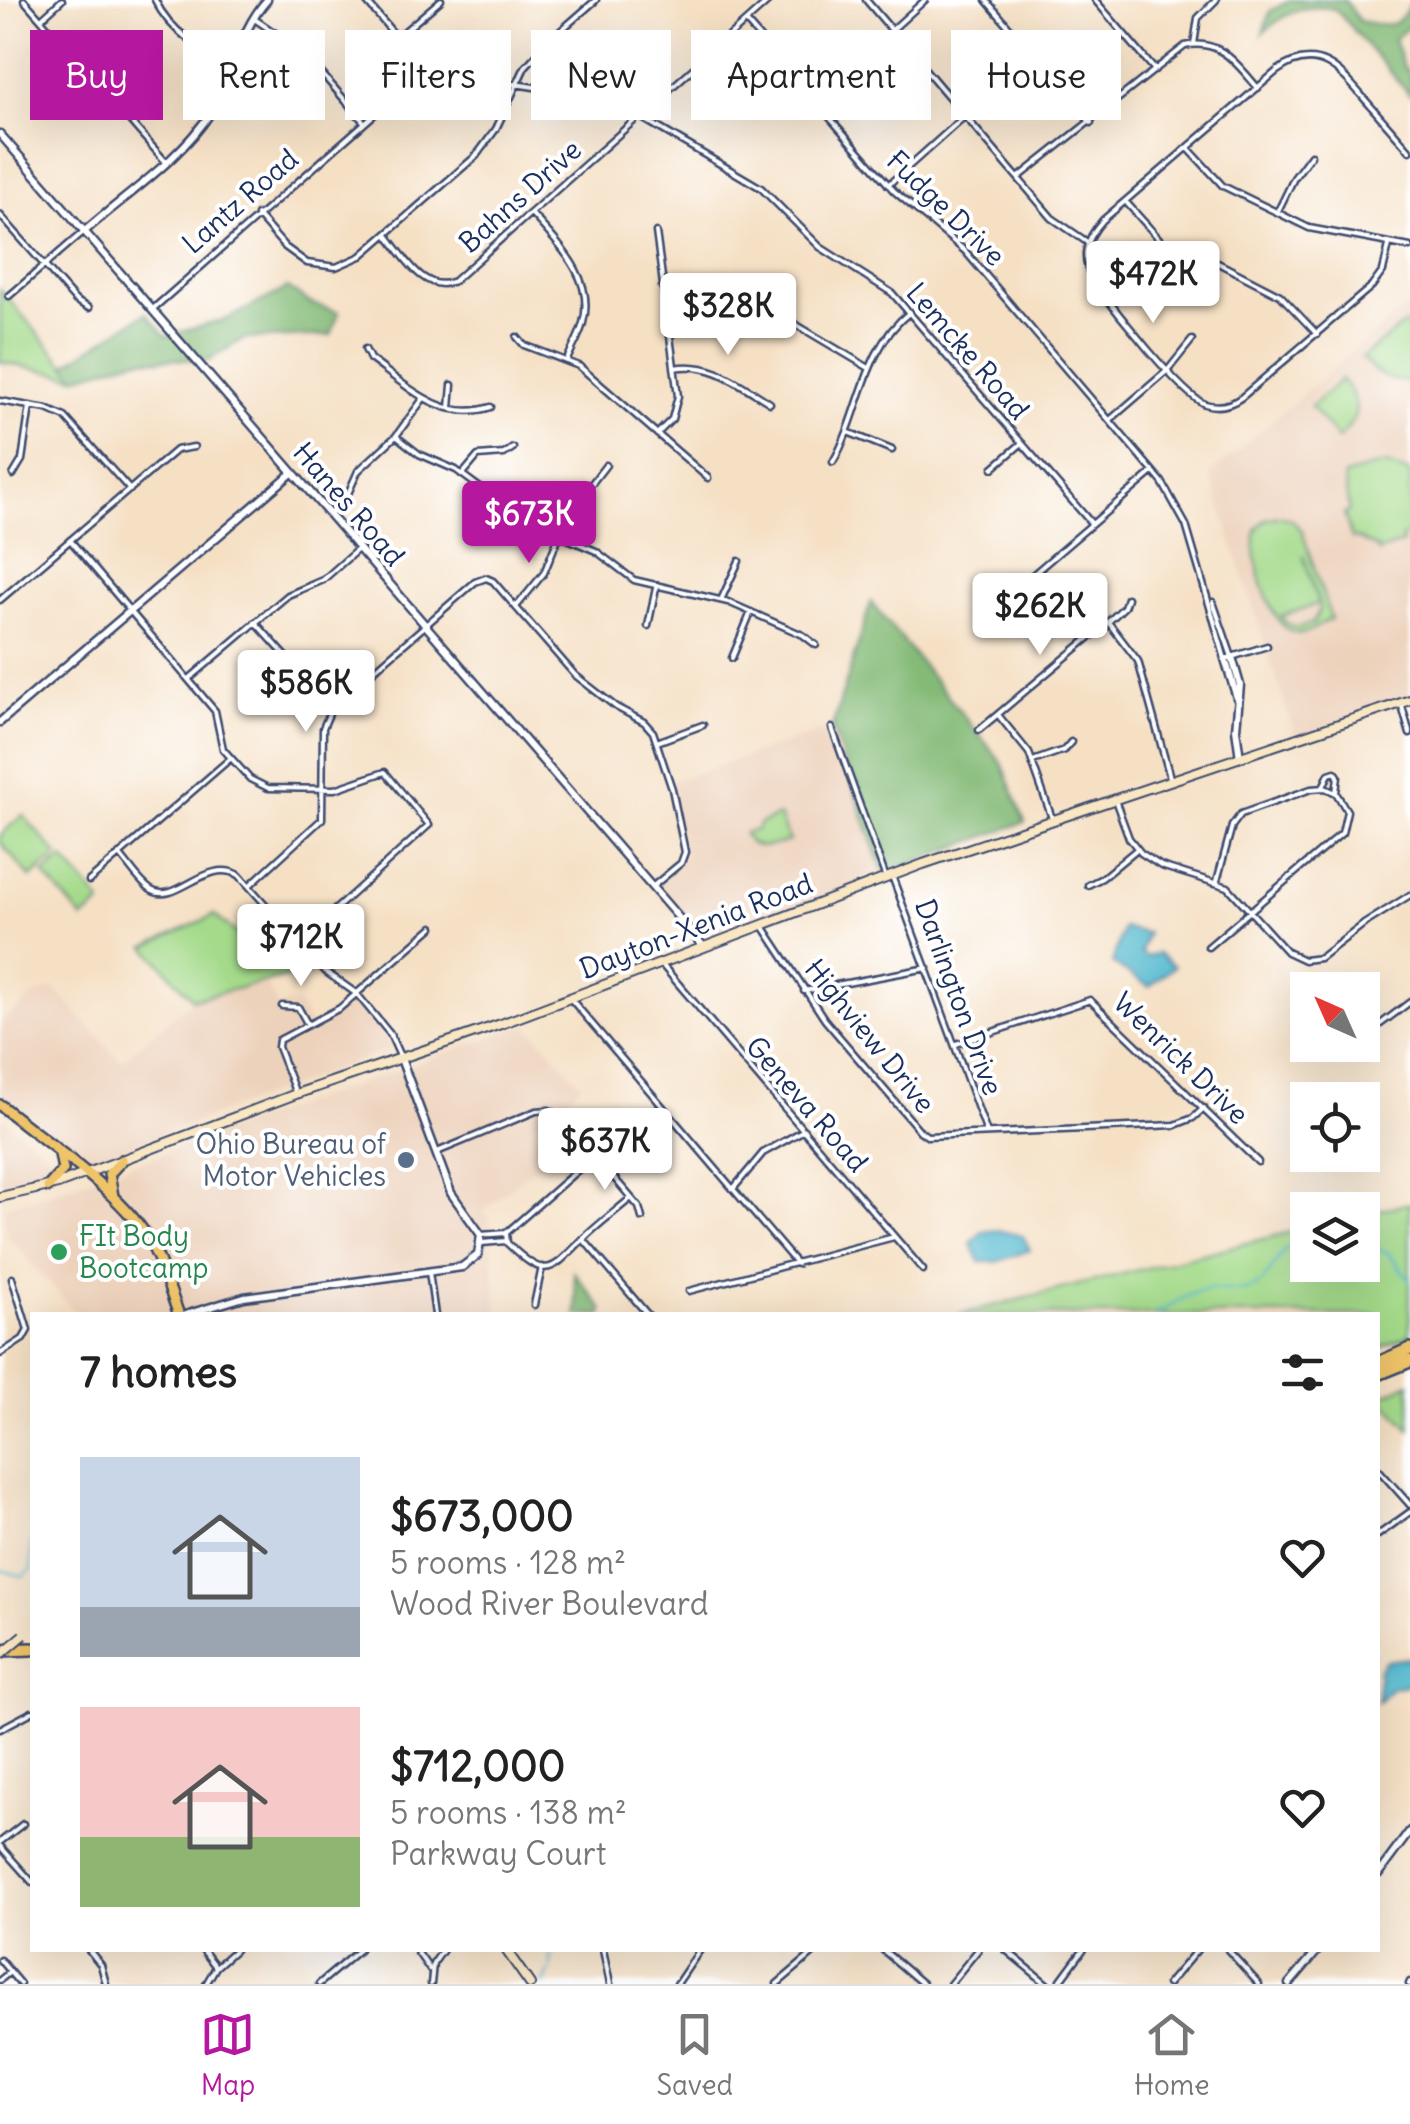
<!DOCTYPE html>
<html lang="en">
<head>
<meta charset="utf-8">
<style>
  body { margin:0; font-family:Delius,sans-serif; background:#f2f2f2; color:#222; height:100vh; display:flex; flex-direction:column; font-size:38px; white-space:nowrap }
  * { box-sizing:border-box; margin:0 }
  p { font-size:32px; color:#767676 }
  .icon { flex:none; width:55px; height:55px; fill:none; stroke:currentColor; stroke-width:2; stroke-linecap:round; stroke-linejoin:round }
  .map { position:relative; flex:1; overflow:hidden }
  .details { position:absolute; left:30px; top:1312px; width:1350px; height:640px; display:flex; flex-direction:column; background:#fff; border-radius:0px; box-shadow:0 10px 40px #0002 }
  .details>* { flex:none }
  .hud { position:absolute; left:30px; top:30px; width:1350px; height:90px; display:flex; gap:20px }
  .needle { width:65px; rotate:315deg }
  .fabs { position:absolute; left:1290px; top:972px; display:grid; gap:20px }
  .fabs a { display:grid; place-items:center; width:90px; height:90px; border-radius:0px; background:#fff; box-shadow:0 10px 40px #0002; font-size:50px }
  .price { position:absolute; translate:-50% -85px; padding:0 22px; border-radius:10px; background:#fff; color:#222; font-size:32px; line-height:65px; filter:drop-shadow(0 2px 5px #0008) }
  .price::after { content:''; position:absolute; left:50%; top:60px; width:30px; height:22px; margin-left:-15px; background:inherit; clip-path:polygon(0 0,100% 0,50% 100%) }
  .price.active { background:#b5179e; color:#fff }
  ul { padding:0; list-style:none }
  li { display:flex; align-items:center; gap:30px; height:250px; padding:0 50px }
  li span { display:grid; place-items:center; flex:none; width:280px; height:200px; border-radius:0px; color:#555 }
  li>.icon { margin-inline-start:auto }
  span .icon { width:120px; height:120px; fill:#fffc; stroke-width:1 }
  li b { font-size:42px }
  h2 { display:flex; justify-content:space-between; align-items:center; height:120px; padding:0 50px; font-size:42px }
  .chip { padding:0 35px; border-radius:0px; background:#fff; box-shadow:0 10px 40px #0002; font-size:35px; line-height:90px }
  .chip.active { background:#b5179e; color:#fff }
  .tab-bar { display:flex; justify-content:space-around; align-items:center; height:140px; border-top:2px solid #e0e0e0; background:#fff; font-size:28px; color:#767676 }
  .tab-bar a { display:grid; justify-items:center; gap:5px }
  .tab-bar .active { color:#b5179e }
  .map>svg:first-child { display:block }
  .built { fill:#edd2bb }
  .green { fill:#a4da8a; stroke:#608474; stroke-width:2.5; fill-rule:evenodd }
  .forest { fill:#83ba76; stroke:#4f746a; stroke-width:2.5 }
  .water { fill:#4eb7cc; stroke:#347395; stroke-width:2.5 }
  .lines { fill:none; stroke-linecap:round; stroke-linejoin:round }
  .stream { stroke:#4eb7cc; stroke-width:2.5 }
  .minor-casing { stroke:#3c4a6d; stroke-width:9 }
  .tertiary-casing { stroke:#3c4a6d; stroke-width:11 }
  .secondary-casing { stroke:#3c4a6d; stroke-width:12 }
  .primary-casing { stroke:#3c4a6d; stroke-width:14 }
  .motorway-casing { stroke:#3c4a6d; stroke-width:16 }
  .minor { stroke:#fff; stroke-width:4 }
  .tertiary { stroke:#fff; stroke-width:6 }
  .secondary { stroke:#f9e7c3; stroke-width:8 }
  .primary { stroke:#efc469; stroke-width:9 }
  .motorway { stroke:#efc469; stroke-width:11 }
  .secondary-bridge-casing { stroke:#3c4a6d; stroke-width:12; stroke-linecap:butt }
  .secondary-bridge { stroke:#f9e7c3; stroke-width:8 }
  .service-dot { fill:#5c6f8a; stroke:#fff; stroke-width:4 }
  .leisure-dot { fill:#2e9e5b; stroke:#fff; stroke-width:4 }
  .labels { text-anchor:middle; stroke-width:8; stroke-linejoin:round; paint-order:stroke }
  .street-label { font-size:28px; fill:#1b2f5e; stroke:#fff }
  .service-label { font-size:28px; fill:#4e5e75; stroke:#fff; text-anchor:end }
  .leisure-label { font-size:28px; fill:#27864d; stroke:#fff; text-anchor:start }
</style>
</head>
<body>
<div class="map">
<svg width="1410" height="1984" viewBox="0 0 1410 1984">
  <rect width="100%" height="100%" fill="#fff"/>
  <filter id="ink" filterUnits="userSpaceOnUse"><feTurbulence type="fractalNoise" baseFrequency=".01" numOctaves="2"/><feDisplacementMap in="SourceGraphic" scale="20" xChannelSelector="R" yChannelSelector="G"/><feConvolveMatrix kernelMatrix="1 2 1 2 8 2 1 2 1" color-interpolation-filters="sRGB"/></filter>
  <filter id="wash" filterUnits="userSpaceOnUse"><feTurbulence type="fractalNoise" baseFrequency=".0048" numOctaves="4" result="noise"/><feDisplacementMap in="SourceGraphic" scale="40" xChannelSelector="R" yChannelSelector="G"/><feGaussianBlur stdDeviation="2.25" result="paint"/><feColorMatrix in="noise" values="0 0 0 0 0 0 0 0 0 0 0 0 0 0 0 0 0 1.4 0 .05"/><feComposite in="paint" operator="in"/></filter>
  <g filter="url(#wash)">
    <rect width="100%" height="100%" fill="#f5e0c4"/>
    <!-- built -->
    <path class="built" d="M1407 305 1410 309V700L1296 739 1210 474Z
      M832 728 886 878 704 947 652 887 684 856 669 782Z
      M267 982 277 1007 297 1000 310 1027 355 1001 392 1048 86 1164 0 1094V1023L36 994 54 988 121 1061 193 999Z
      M527 1024 582 1085 532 1127 553 1152 483 1211 490 1219 498 1315H77L7 1235 4 1207 64 1188Z
      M0 1116 58 1163 60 1172 42 1181 0 1187Z"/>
    <!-- green -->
    <path class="green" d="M0 289 65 365 76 377 0 362Z
      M1404 324 1410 328V380C1389 383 1375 374 1362 358Z
      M1341 379C1362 402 1360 418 1338 439L1311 407Z
      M1384 464 1410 473V533L1401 538 1403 543 1378 552 1377 548 1356 538 1352 539 1344 514 1349 511 1344 475Z
      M1280 516 1292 520 1302 531 1331 619C1318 623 1310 636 1295 633 1270 629 1247 548 1257 528L1266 519ZM1303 555 1320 608 1313 623 1297 628 1286 623 1281 616 1318 604Z
      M23 815 58 855 31 878 0 842V835Z
      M779 816 789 841C772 846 751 854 744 833L757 830 759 824Z
      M63 858 102 903 83 919 44 874Z
      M214 915 249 944 276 920 319 969 193 999 146 947Z
      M1410 1203V1335L1378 1349V1315H957L1307 1228 1308 1265H1362L1363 1214Z
      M1410 1383V1429L1380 1397Z"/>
    <!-- forest -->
    <path class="forest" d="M1291 0H1345L1359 21C1387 25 1396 32 1410 4V26L1394 39 1403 66 1410 72V95L1335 9C1302 4 1288 11 1263 33L1270 11Z
      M288 288 312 304 339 312 331 335 244 339 208 360 137 359 76 377 65 365 146 313 166 336 227 319Z
      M871 602 1002 763 1025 822 884 873 832 728Z
      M574 1272 603 1310 602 1315H577Z"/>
    <!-- water -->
    <path class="water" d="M1123 928 1147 933 1141 953 1146 957 1158 953 1174 966 1149 987 1112 963Z
      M997 1230 1023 1236 1030 1250 997 1262H980L971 1243 982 1232Z
      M1409 1658 1410 1684 1391 1688 1378 1702V1670L1385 1661Z"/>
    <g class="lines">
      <!-- stream -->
      <path class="stream" d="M1362 1246C1398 1251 1389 1257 1410 1280
        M1155 1315C1172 1305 1192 1290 1212 1289 1227 1289 1243 1295 1258 1285 1279 1270 1276 1243 1308 1242
        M0 1570 23 1576 31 1570 32 1542
        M544 1984 551 1967V1950"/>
    </g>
  </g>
  <g filter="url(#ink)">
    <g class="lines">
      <defs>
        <path id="minor" d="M24 0 165 161
          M155 0C170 32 201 50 232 63
          M365 0 427 73 441 84 463 89 515 84 610 99 761 188 820 247 892 293 1092 524
          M866 0 1052 218 1087 242
          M986 0 1091 123
          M1095 0 1154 69
          M41 19 62 0
          M256 20 303 52 364 122
          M746 22 894 191 965 251 1162 482 1186 525 1225 659 1267 646
          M892 30 925 0
          M399 36 441 0
          M1194 44 1198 18 1216 0
          M1188 148 1223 186 1309 228 1410 247
          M1018 178 1185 46C1220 38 1237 64 1258 88
          M888 185 965 116
          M1125 201 1162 242 1218 263 1280 295 1317 334
          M1278 211 1294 178 1311 155
          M531 213C557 243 596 278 583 323 580 336 572 348 567 360
          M0 215 76 301 89 308
          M257 215 285 247 307 263 336 267 361 256 476 156 496 129 525 67 550 40 596 0
          M656 232 678 396 672 419 657 434
          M387 235C403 255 425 295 454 281L770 0
          M1389 245 1383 271 1372 286 1242 397C1231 405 1218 408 1205 404 1181 395 1112 306 1094 282 1080 258 1085 240 1103 220L1277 71C1319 41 1342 73 1368 103 1382 119 1396 135 1410 151
          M662 287 703 283 738 290 869 368
          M9 296 82 233
          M154 308 425 70
          M517 337 524 345 579 366 708 478
          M365 349 370 359C406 385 443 423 491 407
          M674 368C712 361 739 384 770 403
          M0 401 47 409 65 417 130 490
          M450 408 452 385
          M1110 420 1168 370 1192 340
          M850 433 892 450
          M396 436 419 454 456 470 525 521 596 551 634 580 728 602 803 635 816 645
          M833 462C862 412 862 350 910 312
          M993 468 1022 443
          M13 475 22 460 30 406
          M462 475 478 456 504 454 513 448
          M330 514 347 496 358 471 396 436 423 399
          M558 535 572 509 606 465
          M70 540 215 711 223 749 250 779 268 788 335 789 385 772 429 825 299 942
          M0 600 176 450 194 447
          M721 600 739 561
          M1213 602 1232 657
          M516 607 544 573 559 536
          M981 614 995 607 1153 472
          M255 622 332 707
          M1108 622 1138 661 1171 781
          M648 626 656 588
          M732 658 751 612
          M189 679 288 595 323 580 358 549
          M1401 703 1410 734
          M999 716 1029 753 1053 821
          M832 728 886 878
          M979 730 1108 622 1124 607 1127 598
          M657 742 703 725
          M1033 761 1064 750 1071 742
          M1323 787 1329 774 1335 772 1338 776 1336 793
          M1115 800 1129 838 1141 853 1161 866 1228 887 1287 952 1304 960 1320 958 1364 924 1410 895
          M119 854C129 865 139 882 151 890 176 906 206 857 239 875L326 972 357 994 390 1034 399 1054
          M892 876 987 1133
          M89 881 231 758
          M1217 881 1232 826 1241 814 1311 789 1325 788 1336 793
          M250 885 322 819 323 728 332 707 475 582 486 578 493 581 575 675 616 707 644 722 653 732 672 789 685 852 681 863 652 887
          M1088 885 1102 878 1137 849
          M763 926 825 1020 920 1131 927 1136 1175 1125 1193 1118 1204 1108
          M1208 947 1342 833 1347 811 1336 793
          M663 966 923 1270
          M804 991 927 968
          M570 998 797 1264
          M282 1006 298 1007 308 1025
          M1362 1038 1410 1002
          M956 1044 1090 1000 1258 1162
          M1355 1046 1356 1045
          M296 1094 278 1047 279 1040 340 1008 433 927
          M437 1152 536 1111 549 1110 562 1117 639 1207 642 1218
          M733 1189 763 1153 804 1130
          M506 1233 507 1243C547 1281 550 1272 583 1239 598 1224 616 1211 631 1198
          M481 1235 506 1233 595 1155
          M583 1239 648 1315
          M482 1243 506 1241
          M429 1272 435 1315
          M689 1291 894 1237
          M534 1305 542 1267
          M0 1354 23 1339 28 1330 12 1278
          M1378 1469 1410 1505
          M1378 1535 1410 1512
          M0 1729 32 1712
          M0 1842 23 1824
          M0 1846 32 1882
          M89 1950 101 1965 106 1984
          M203 1950 216 1967
          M416 1950 430 1970
          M603 1950 610 1984
          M883 1950 923 1984
          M1006 1950 1047 1984
          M1228 1950 1259 1984
          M0 1960 20 1984
          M0 1980 10 1972
          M206 1984 216 1967 235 1950
          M319 1984 359 1950
          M431 1984 433 1964 443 1950
          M677 1984 700 1950
          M777 1984 817 1950
          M950 1984 978 1950
          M1058 1984 1083 1950
          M1168 1984 1197 1950
          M1409 1984 1410 1982"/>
        <path id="tertiary" d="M0 134 704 947
          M86 230C127 194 181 159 211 112 234 76 238 32 267 0
          M1232 657 1240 685 1236 729 1240 758
          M1225 659 1237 698
          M0 722 292 473
          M185 1315 244 1297 462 1267 478 1255 481 1235 451 1193 400 1056
          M1378 1874 1410 1831
          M1289 1984 1318 1950"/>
        <path id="secondary" d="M0 1197 58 1184 296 1094 501 1024 923 864 1410 700
          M506 1950 530 1984"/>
        <path id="primary" d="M0 1105C44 1141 115 1188 146 1235 161 1259 169 1289 179 1315
          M48 1187 63 1170 60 1154
          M113 1196 109 1174 122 1160"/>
        <path id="motorway" d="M1378 1363 1410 1349
          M1378 1374 1410 1361
          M0 1650 32 1649"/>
      </defs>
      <!-- minor casing -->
      <use href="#minor" class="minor-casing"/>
      <!-- tertiary casing -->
      <use href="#tertiary" class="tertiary-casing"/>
      <!-- secondary casing -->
      <use href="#secondary" class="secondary-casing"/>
      <!-- primary casing -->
      <use href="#primary" class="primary-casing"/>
      <!-- motorway casing -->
      <use href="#motorway" class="motorway-casing"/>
      <!-- minor -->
      <use href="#minor" class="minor"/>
      <!-- tertiary -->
      <use href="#tertiary" class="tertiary"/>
      <!-- secondary -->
      <use href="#secondary" class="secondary"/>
      <!-- primary -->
      <use href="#primary" class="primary"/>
      <!-- motorway -->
      <use href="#motorway" class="motorway"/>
      <defs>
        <path id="secondary-bridge" d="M0 1655 24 1635"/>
      </defs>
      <!-- secondary-bridge casing -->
      <use href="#secondary-bridge" class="secondary-bridge-casing"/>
      <!-- secondary-bridge -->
      <use href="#secondary-bridge" class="secondary-bridge"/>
    </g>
  </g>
  <!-- markers -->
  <circle class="service-dot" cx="406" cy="1160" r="10"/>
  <circle class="leisure-dot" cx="59" cy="1252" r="10"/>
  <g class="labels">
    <!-- street labels -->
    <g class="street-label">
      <text transform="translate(520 196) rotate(-42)" y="10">Bahns Drive</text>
      <text transform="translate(240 201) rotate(-41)" y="10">Lantz Road</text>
      <text transform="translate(946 208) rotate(44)" y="10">Fudge Drive</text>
      <text transform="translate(968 351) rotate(49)" y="10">Lemcke Road</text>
      <text transform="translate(349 504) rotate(49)" y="10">Hanes Road</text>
      <text transform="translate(696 926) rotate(-21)" y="10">Dayton-Xenia Road</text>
      <text transform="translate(959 997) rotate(70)" y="10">Darlington Drive</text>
      <text transform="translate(870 1036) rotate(51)" y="10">Highview Drive</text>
      <text transform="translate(1181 1058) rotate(44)" y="10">Wenrick Drive</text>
      <text transform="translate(807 1104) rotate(49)" y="10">Geneva Road</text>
    </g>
    <!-- service labels -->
    <g class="service-label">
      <text x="386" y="1154">Ohio Bureau of<tspan x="386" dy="32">Motor Vehicles</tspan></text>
    </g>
    <!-- leisure labels -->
    <g class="leisure-label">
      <text x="79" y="1246">FIt Body<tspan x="79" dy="32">Bootcamp</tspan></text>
    </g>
  </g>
</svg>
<div class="fabs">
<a><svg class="needle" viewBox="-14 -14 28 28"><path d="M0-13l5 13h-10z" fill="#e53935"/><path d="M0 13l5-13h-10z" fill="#767676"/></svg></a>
<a><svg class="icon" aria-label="locate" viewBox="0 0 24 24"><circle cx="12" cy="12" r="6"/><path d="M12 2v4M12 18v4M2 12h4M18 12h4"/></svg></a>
<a><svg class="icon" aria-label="layers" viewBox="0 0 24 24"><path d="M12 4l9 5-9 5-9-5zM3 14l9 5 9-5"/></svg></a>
</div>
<b class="price" style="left:1153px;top:326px">$472K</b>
<b class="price" style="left:728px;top:358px">$328K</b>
<b class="price active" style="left:529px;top:566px">$673K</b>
<b class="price" style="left:1040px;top:658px">$262K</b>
<b class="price" style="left:306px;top:735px">$586K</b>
<b class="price" style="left:301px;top:989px">$712K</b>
<b class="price" style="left:605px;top:1193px">$637K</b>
<div class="hud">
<a class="chip active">Buy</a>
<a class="chip">Rent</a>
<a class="chip">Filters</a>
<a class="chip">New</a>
<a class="chip">Apartment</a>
<a class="chip">House</a>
</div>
<section class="details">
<h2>7 homes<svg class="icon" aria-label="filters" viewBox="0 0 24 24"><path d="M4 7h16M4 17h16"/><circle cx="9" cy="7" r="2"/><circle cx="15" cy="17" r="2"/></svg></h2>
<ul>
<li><span style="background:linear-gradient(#c9d6e8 75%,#9aa5b1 0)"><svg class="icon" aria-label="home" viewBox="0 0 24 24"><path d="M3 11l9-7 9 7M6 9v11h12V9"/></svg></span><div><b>$673,000</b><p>5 rooms · 128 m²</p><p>Wood River Boulevard</p></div><svg class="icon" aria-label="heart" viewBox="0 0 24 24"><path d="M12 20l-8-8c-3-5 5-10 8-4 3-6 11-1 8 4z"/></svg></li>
<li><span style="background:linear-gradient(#f6c9c9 65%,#8fb573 0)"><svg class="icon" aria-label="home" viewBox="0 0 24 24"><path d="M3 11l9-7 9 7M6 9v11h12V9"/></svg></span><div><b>$712,000</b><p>5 rooms · 138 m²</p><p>Parkway Court</p></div><svg class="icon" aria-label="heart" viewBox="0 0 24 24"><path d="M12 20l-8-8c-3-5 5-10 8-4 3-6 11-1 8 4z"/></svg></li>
</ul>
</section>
</div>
<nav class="tab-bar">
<a class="active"><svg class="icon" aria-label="map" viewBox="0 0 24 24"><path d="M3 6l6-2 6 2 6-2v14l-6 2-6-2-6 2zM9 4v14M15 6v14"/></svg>Map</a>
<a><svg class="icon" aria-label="saved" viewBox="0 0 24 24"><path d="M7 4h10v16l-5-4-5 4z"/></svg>Saved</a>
<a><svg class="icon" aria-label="home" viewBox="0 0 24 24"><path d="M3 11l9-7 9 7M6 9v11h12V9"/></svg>Home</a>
</nav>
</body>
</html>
